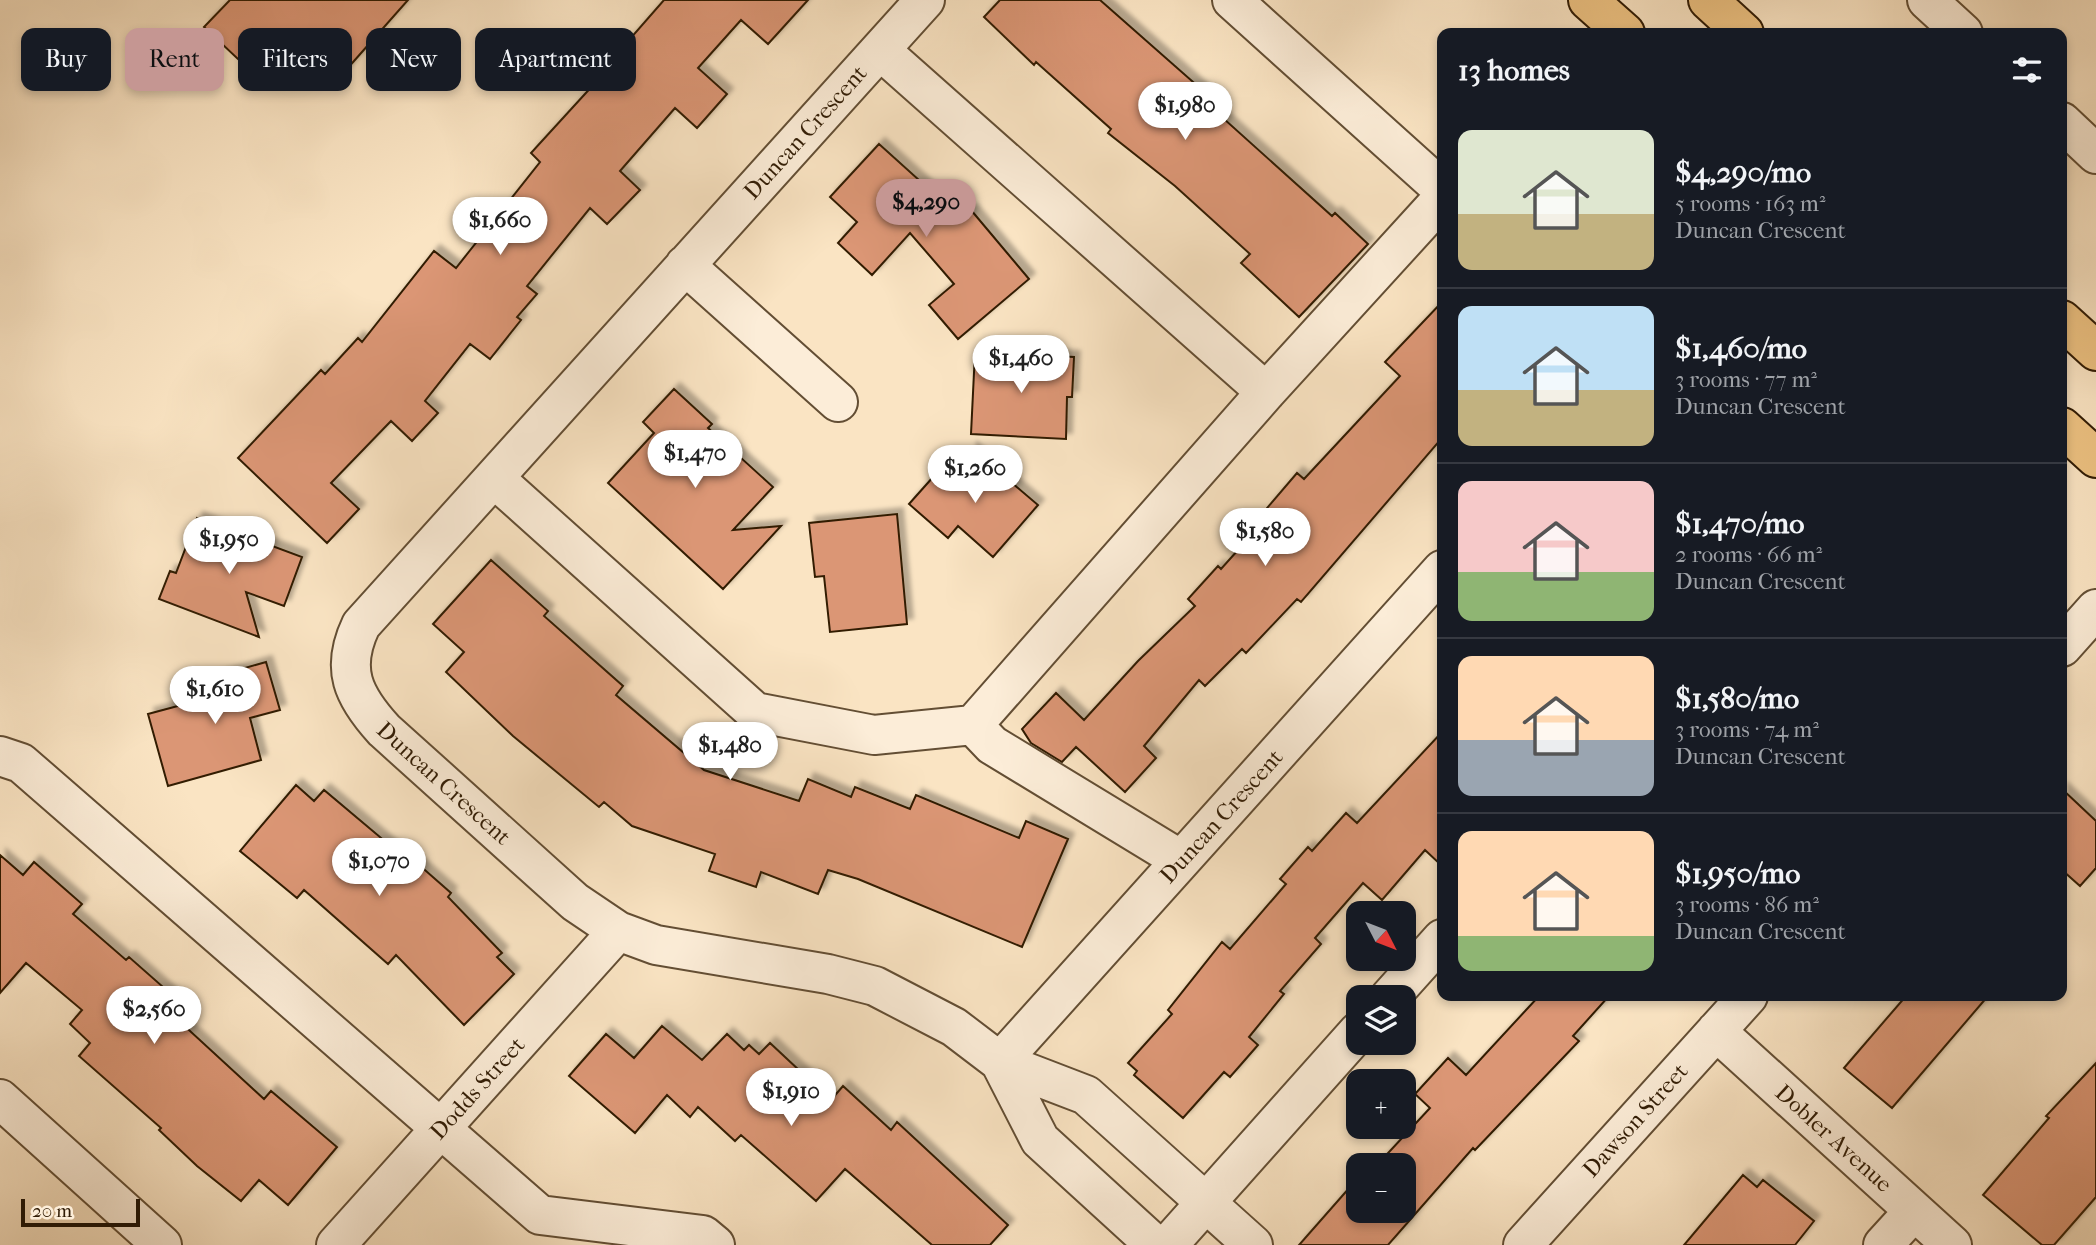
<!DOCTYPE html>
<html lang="en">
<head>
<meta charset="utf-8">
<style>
  body { margin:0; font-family:"IM FELL French Canon",serif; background:#20242c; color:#f1f3f6; height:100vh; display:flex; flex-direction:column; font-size:26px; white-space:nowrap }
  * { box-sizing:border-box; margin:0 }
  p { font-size:23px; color:#9ea1a6 }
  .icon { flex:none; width:38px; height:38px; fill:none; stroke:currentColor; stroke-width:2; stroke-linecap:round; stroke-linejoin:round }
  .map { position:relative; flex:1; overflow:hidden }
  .drawer { position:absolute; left:1437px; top:28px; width:630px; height:973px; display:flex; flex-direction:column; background:#171b24; border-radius:14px; box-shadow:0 4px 10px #0003 }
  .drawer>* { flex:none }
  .banner { position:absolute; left:21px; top:28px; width:665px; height:63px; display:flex; gap:14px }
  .needle { width:46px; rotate:132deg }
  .buttons { position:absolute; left:1346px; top:901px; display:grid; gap:14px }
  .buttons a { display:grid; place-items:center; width:70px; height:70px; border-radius:14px; background:#171b24; box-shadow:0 4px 10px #0003; font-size:35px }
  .scale { position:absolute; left:21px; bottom:18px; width:119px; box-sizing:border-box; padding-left:7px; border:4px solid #311c05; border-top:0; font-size:19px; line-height:24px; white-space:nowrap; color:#311c05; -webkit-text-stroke:5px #fcedd8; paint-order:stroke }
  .price { position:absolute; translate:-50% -60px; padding:0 16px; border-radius:24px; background:#fff; color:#222; font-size:23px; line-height:46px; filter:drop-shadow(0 2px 4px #0008) }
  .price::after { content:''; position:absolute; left:50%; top:42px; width:21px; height:16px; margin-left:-10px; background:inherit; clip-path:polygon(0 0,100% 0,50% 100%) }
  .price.selected { background:#c59692; color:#111 }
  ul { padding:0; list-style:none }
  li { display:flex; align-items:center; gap:21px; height:175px; padding:0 21px }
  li+li { border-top:2px solid #363941 }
  li span { display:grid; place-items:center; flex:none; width:196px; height:140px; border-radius:14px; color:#555 }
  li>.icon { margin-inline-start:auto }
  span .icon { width:84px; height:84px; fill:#fffc; stroke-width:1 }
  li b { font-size:30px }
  h2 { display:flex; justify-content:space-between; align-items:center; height:84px; padding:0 21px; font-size:30px }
  .chip { padding:0 24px; border-radius:14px; background:#171b24; box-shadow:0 4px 10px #0003; font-size:24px; line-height:63px }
  .chip.selected { background:#c59692; color:#111 }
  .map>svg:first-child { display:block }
  .building { fill:#db9675; stroke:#311c05; stroke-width:2; filter:url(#shadow) }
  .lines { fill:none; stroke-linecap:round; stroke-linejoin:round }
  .minor-casing { stroke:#634e34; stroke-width:42 }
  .major-casing { stroke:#311c05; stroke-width:42 }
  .minor { stroke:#fcedd8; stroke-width:38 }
  .major { stroke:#edc282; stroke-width:38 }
  .labels { text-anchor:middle; stroke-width:6; stroke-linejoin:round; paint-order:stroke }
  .street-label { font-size:23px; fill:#311c05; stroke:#fcedd8 }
</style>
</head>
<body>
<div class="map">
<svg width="2096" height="1245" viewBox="0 0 2096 1245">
  <defs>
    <filter id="shadow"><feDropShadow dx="6" dy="-6" stdDeviation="2" flood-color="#0004"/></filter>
  </defs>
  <rect width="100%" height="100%" fill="#fae4c3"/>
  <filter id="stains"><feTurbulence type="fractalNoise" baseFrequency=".00286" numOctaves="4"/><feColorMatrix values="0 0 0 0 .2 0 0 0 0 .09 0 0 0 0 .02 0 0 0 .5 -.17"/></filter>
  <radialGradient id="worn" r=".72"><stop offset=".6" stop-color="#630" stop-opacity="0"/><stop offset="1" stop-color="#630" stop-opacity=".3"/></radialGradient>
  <!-- building -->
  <path class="building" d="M230 0H408L331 87 269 33 239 60 204 27Z
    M664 0H808L768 44 741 20 698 68 727 94 697 128 675 108 620 171 640 190 607 224 590 208 527 286 537 294 517 317 521 320 490 359 470 344 425 401 438 413 412 441 391 421 331 483 359 509 327 543 238 458 321 370 325 374 358 338 362 342 434 251 456 268 540 162 531 153 595 83 587 76 609 50 616 55Z
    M1000 0H1100L1209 96 1204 101 1332 216 1335 213 1368 244 1299 317 1241 263 1250 254 1175 186 1108 133 1111 129 1036 62 1034 65 984 17Z
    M879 144 961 218 971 210 1029 279 958 339 929 305 954 284 910 233 872 275 838 243 857 222 830 197Z
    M1442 302V438L1301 602 1297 599 1246 653 1242 649 1205 686 1199 680 1144 746 1156 758 1125 792 1076 747 1062 762 1031 743 1022 729 1056 693 1084 720 1138 661 1195 606 1188 599 1218 566 1221 569 1272 512 1267 508 1297 473 1304 479 1400 376 1385 362Z
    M975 352 1074 357 1072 397H1067L1066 439 971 434Z
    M674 389 712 424 708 428 773 487 733 530 781 526 723 589 608 483 654 433 643 422Z
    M971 448 1038 505 993 557 958 526 948 538 909 504 942 467 969 490Z
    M897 514 907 624 830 632 824 576 815 577 809 523Z
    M197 518 302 557 284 606 246 592 259 637 159 599 170 571 176 573Z
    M491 560 548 611 544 616 623 686 616 695 704 770 799 801 808 779 851 797 855 787 910 809 916 795 1019 838 1026 821 1068 839 1022 947 858 879 828 870 818 894 761 872 756 887 709 871 715 854 632 826 604 802 599 807 513 736 446 672 464 652 433 624Z
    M266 662 280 710 250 718 261 760 168 786 148 714 215 696 210 678Z
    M1442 732V866L1425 850 1382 900 1363 883 1315 938 1321 944 1280 991 1284 994 1249 1037 1258 1045 1230 1077 1224 1072 1183 1118 1134 1075 1137 1071 1128 1063 1172 1014 1168 1010 1222 942 1230 949 1286 884 1280 879 1308 847 1312 851 1346 813 1357 823Z
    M296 785 314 801 324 790 406 859 409 856 451 893 448 897 502 953 497 957 514 974 464 1025 396 955 388 964 304 890 297 898 240 851Z
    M2062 789 2096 821V868L2080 886 2062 870Z
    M0 855 23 875 34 862 82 904 73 914 126 960 129 957 188 1009 178 1020 264 1099 271 1091 337 1147 288 1205 259 1180 241 1201 197 1166 159 1130 161 1128 79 1056 90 1043 70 1024 82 1010 26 963 0 993Z
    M1539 996H1609L1573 1036 1579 1041 1475 1150 1473 1148 1388 1245H1299L1358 1178V1211H1404V1166H1376L1430 1108 1415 1094 1448 1058 1466 1075Z
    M1906 996H1988L1892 1108 1844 1068Z
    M662 1026 702 1060 727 1034 744 1050 749 1045 759 1054 770 1043 831 1100 843 1086 891 1130 897 1122 1008 1225 990 1245H932L845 1169 816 1201 741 1135 735 1141 698 1107 690 1117 667 1095 635 1133 569 1076 606 1034 634 1058Z
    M2096 1063V1197L2054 1245H2042L1983 1195 2049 1118 2046 1116Z
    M1743 1175 1757 1187 1763 1180 1814 1221 1795 1245H1684Z"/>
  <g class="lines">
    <defs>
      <path id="minor" d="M925 0 361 625C340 669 353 696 384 730L575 902 618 931 656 945 828 974 875 986 954 1027 1000 1062 1442 570
        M1232 0 1442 189
        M1927 0 1963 33
        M880 50 1266 392
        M2062 122 2096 154
        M685 265 838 402
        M494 478 755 712 874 735 973 725 1266 392 1442 199
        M2062 647 2096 609
        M973 725 992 745 1181 860
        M0 756 21 763 540 1215 703 1235 715 1245
        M1389 998 1442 939
        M1716 1031 1952 1245
        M1000 1062 1086 1095 1253 1245
        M1000 1062 1040 1140 1155 1245
        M0 1099 162 1245
        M336 1245 618 931
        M1168 1245 1358 1032
        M1523 1245 1748 996
        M1883 1245 1914 1211"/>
      <path id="major" d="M1588 0 1625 33
        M1708 0 1744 33
        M2062 320 2096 351
        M2062 427 2096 458"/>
    </defs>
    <!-- minor casing -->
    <use href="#minor" class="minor-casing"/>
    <!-- major casing -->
    <use href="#major" class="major-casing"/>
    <!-- minor -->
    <use href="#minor" class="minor"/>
    <!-- major -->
    <use href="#major" class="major"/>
  </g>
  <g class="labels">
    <!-- street labels -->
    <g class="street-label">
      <text transform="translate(805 132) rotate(-48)" y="8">Duncan Crescent</text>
      <text transform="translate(444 783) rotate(42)" y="8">Duncan Crescent</text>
      <text transform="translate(1221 816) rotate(-48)" y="8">Duncan Crescent</text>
      <text transform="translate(477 1088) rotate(-48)" y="8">Dodds Street</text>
      <text transform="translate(1635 1120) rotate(-48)" y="8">Dawson Street</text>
      <text transform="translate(1834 1138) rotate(42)" y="8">Dobler Avenue</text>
    </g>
  </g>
  <rect width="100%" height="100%" filter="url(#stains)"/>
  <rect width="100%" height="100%" fill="url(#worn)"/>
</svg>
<div class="buttons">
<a><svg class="needle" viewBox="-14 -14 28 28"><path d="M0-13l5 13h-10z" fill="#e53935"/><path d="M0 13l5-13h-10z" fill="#9ea1a6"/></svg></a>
<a><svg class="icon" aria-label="layers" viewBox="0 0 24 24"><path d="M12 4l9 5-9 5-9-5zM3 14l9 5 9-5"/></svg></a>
<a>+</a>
<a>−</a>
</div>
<div class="scale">20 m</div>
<b class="price" style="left:1185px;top:142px">$1,980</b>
<b class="price selected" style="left:926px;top:239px">$4,290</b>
<b class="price" style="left:500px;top:257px">$1,660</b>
<b class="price" style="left:1021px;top:395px">$1,460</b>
<b class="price" style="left:695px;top:490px">$1,470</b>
<b class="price" style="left:975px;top:505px">$1,260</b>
<b class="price" style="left:1265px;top:568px">$1,580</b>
<b class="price" style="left:229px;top:576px">$1,950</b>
<b class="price" style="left:215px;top:726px">$1,610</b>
<b class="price" style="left:730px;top:782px">$1,480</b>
<b class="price" style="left:379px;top:898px">$1,070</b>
<b class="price" style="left:154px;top:1046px">$2,560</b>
<b class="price" style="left:791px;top:1128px">$1,910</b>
<div class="banner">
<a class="chip">Buy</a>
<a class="chip selected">Rent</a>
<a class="chip">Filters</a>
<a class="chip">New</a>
<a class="chip">Apartment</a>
</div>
<section class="drawer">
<h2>13 homes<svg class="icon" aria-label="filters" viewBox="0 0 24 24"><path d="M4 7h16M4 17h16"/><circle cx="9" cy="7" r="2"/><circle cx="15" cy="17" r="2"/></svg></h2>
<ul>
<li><span style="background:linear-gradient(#dfe7d0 60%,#c2b280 0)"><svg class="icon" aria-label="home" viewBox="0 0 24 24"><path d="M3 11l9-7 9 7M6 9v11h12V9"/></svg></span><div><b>$4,290/mo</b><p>5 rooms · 163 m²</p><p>Duncan Crescent</p></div></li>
<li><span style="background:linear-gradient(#bfe0f5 60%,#c2b280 0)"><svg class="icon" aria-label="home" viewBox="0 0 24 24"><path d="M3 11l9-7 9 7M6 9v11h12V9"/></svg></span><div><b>$1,460/mo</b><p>3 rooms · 77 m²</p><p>Duncan Crescent</p></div></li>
<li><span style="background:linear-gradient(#f6c9c9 65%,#8fb573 0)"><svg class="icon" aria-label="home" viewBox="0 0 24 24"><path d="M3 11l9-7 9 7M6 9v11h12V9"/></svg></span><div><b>$1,470/mo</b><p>2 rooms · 66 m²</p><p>Duncan Crescent</p></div></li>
<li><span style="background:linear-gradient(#ffd9b3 60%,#9aa5b1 0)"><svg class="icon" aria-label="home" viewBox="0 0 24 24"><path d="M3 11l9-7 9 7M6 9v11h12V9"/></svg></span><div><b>$1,580/mo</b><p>3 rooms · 74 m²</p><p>Duncan Crescent</p></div></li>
<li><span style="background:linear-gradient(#ffd9b3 75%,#8fb573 0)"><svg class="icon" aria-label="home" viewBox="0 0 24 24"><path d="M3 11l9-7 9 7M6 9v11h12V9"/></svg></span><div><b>$1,950/mo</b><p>3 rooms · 86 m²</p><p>Duncan Crescent</p></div></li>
</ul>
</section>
</div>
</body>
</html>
